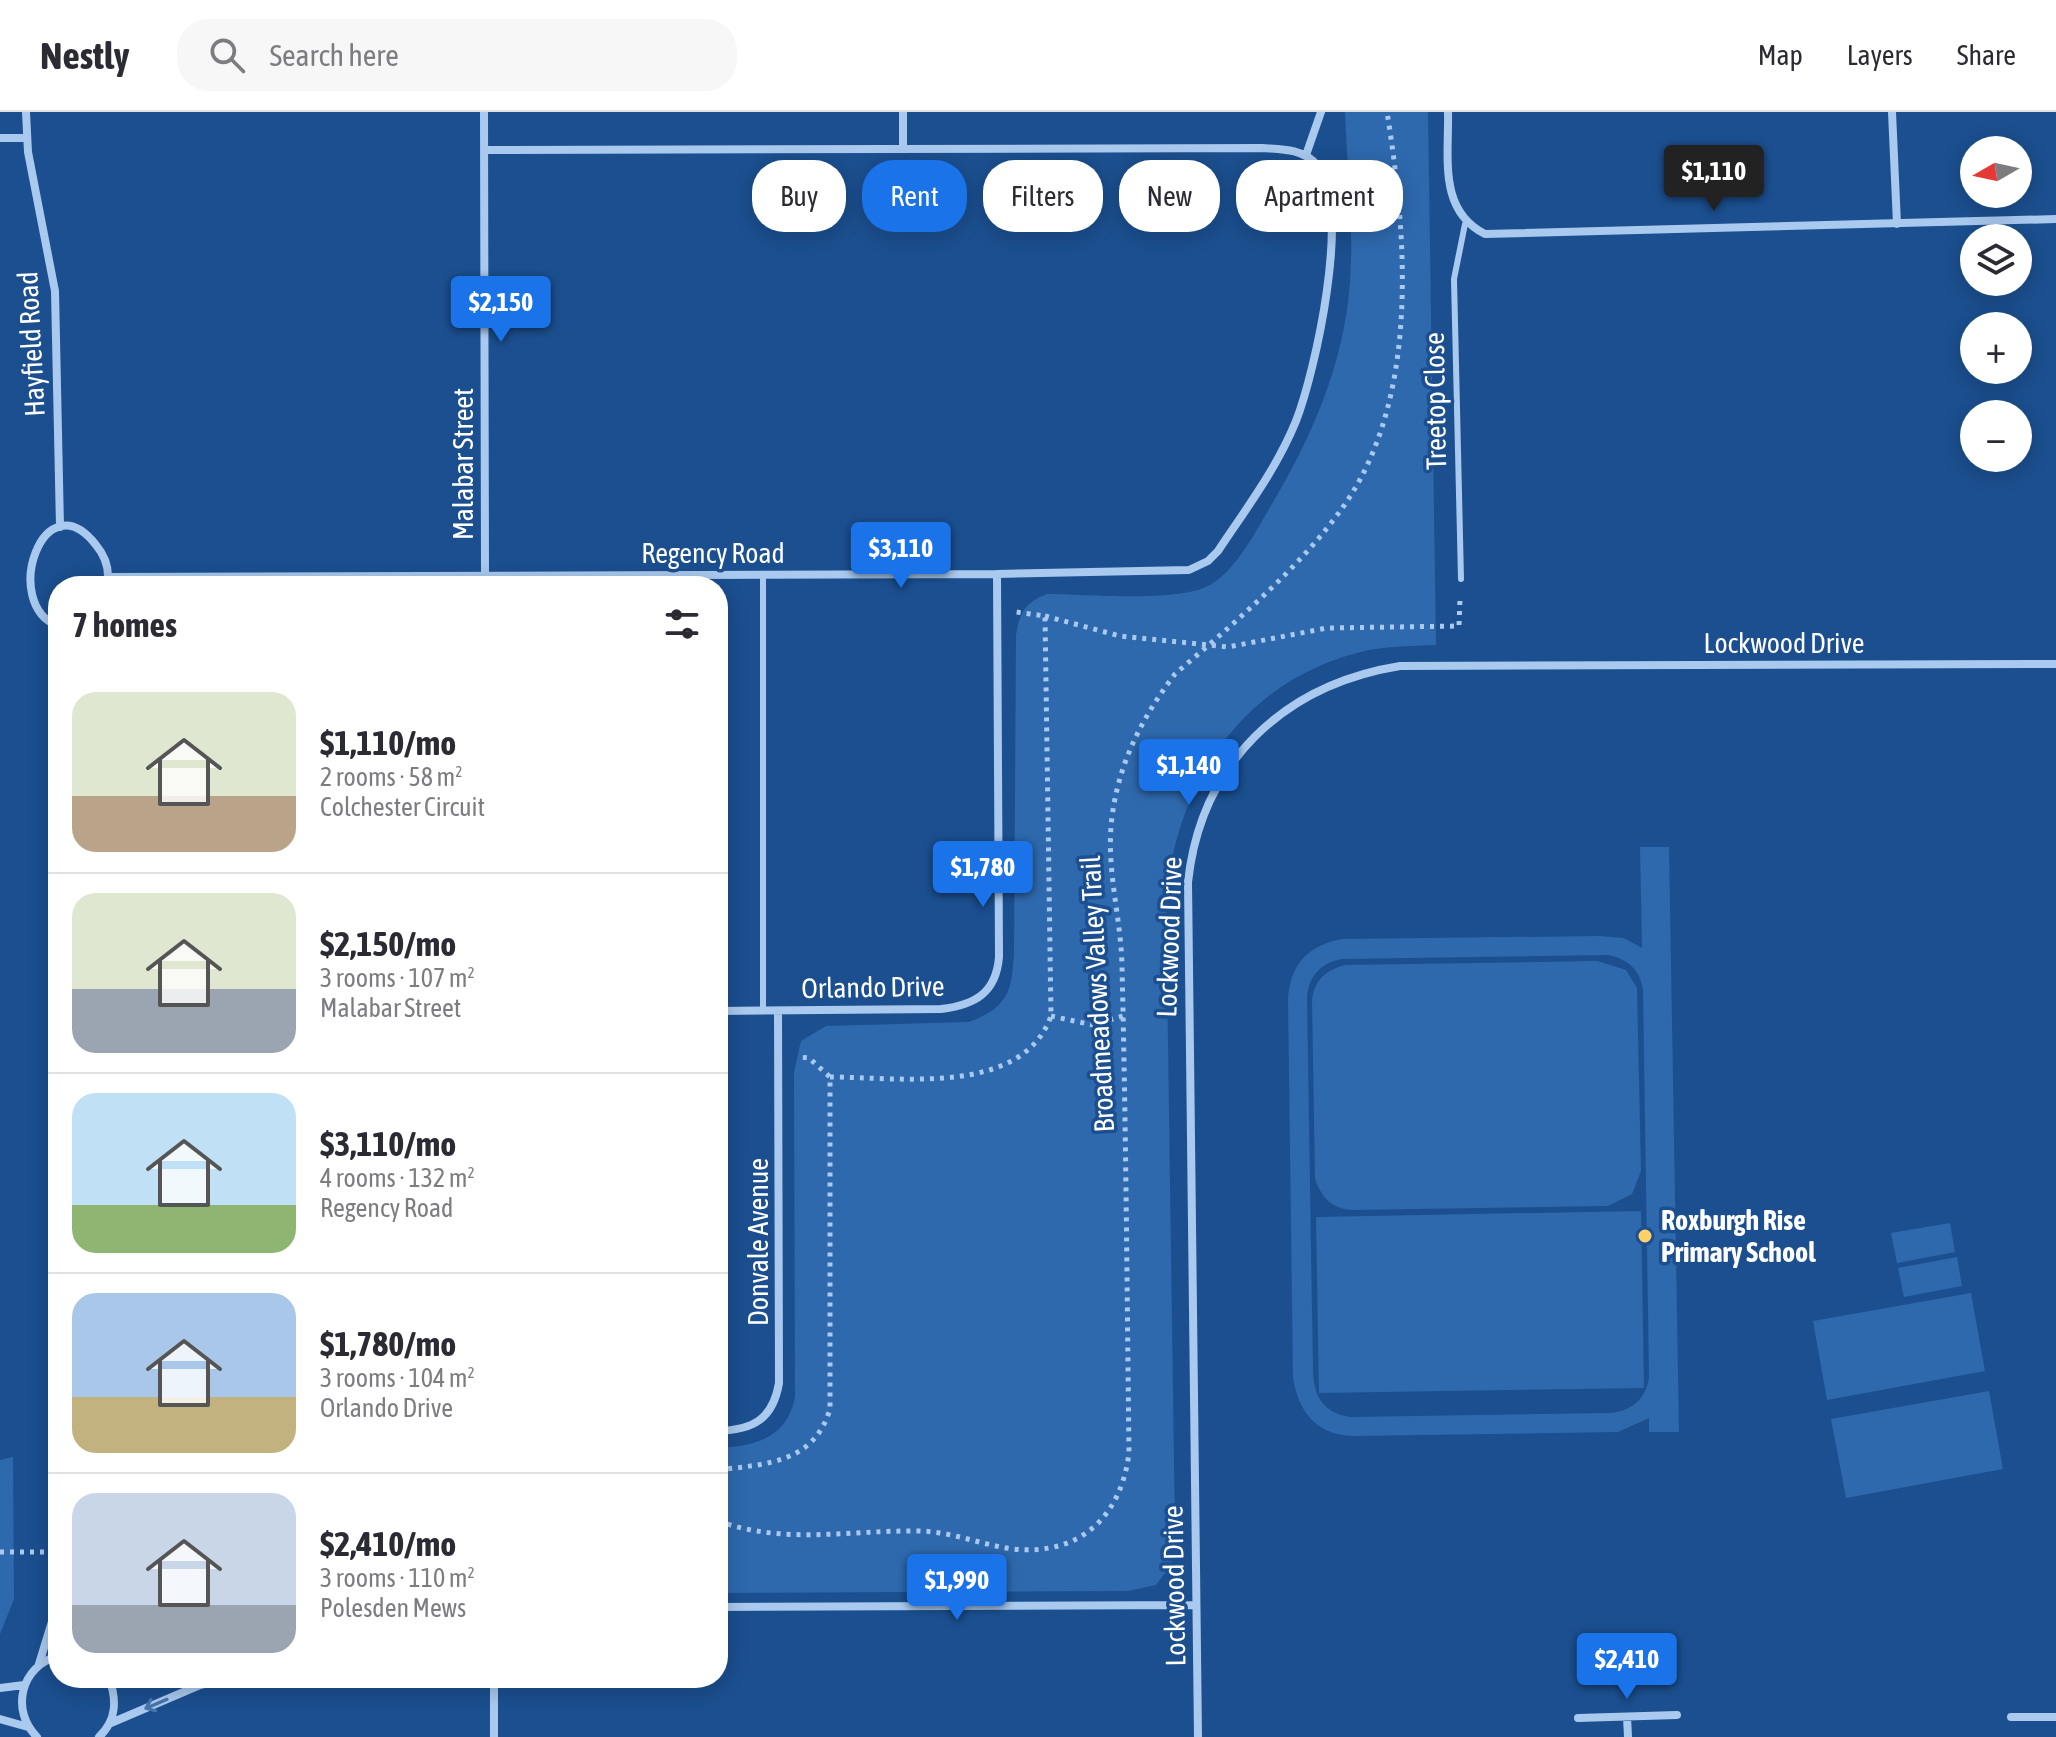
<!DOCTYPE html>
<html lang="en">
<head>
<meta charset="utf-8">
<style>
  body { margin:0; font-family:"Asap Condensed",sans-serif; background:#f7f7f7; color:#2b2b33; height:100vh; display:flex; flex-direction:column; font-size:30px; white-space:nowrap }
  * { box-sizing:border-box; margin:0 }
  p { font-size:26px; color:#7c7c81 }
  .icon { flex:none; width:44px; height:44px; fill:none; stroke:currentColor; stroke-width:2; stroke-linecap:round; stroke-linejoin:round }
  .map { position:relative; flex:1; overflow:hidden }
  .side { position:absolute; left:48px; top:464px; width:680px; height:1112px; display:flex; flex-direction:column; background:#fff; border-radius:32px; box-shadow:0 4px 20px #0003 }
  .side>* { flex:none }
  .top-card { position:absolute; left:752px; top:48px; width:760px; height:72px; display:flex; gap:16px }
  .needle { width:52px; rotate:261deg }
  .tools { position:absolute; left:1960px; top:24px; display:grid; gap:16px }
  .tools a { display:grid; place-items:center; width:72px; height:72px; border-radius:50%; background:#fff; box-shadow:0 4px 20px #0003; font-size:40px }
  .price { position:absolute; translate:-50% -68px; padding:0 18px; border-radius:8px; background:#1a73e8; color:#fff; font-size:26px; line-height:52px; filter:drop-shadow(0 2px 4px #0008) }
  .price::after { content:''; position:absolute; left:50%; top:48px; width:24px; height:18px; margin-left:-12px; background:inherit; clip-path:polygon(0 0,100% 0,50% 100%) }
  .price.selected { background:#222; color:#fff }
  ul { padding:0; list-style:none }
  li { display:flex; align-items:center; gap:24px; height:200px; padding:0 24px }
  li+li { border-top:2px solid #e1e1e2 }
  li span { display:grid; place-items:center; flex:none; width:224px; height:160px; border-radius:24px; color:#555 }
  li>.icon { margin-inline-start:auto }
  span .icon { width:96px; height:96px; fill:#fffc; stroke-width:1 }
  li b { font-size:34px }
  h2 { display:flex; justify-content:space-between; align-items:center; height:96px; padding:0 24px; font-size:34px }
  .chip { padding:0 28px; border-radius:32px; background:#fff; box-shadow:0 4px 20px #0003; font-size:28px; line-height:72px }
  .chip.selected { background:#1a73e8; color:#fff }
  header { display:flex; align-items:center; gap:48px; box-sizing:border-box; height:112px; padding:0 40px; background:#fff; border-bottom:2px solid #e1e1e2 }
  header strong { font-size:38px }
  nav { display:flex; gap:44px; margin-inline-start:auto; font-size:28px }
  .search { width:560px; height:72px; background:#f7f7f7; display:flex; align-items:center; gap:20px; box-sizing:border-box; padding:0 28px; border-radius:32px; color:#7c7c81; font-size:30px }
  .map>svg:first-child { display:block }
  .green { fill:#2e69ad; fill-rule:evenodd }
  .lines { fill:none; stroke-linecap:round; stroke-linejoin:round }
  .path { stroke:#a9c9ee; stroke-width:5; stroke-dasharray:4 6; stroke-linecap:butt }
  .service { stroke:#a9c9ee; stroke-width:6 }
  .minor { stroke:#a9c9ee; stroke-width:8 }
  .oneway { stroke:#4674ac }
  .poi-dot { fill:#ffd166; stroke:#1b4f8f; stroke-width:3 }
  .labels { text-anchor:middle; stroke-width:7; stroke-linejoin:round; paint-order:stroke }
  .street-label { font-size:28px; fill:#fff; stroke:#1b4f8f }
  .poi-label { font-size:28px; font-weight:bold; fill:#fff; stroke:#1b4f8f; text-anchor:start }
</style>
</head>
<body>
<header>
<strong>Nestly</strong>
<div class="search"><svg class="icon" aria-label="search" viewBox="0 0 24 24"><circle cx="10" cy="10" r="6"/><path d="M15 15l6 6"/></svg>Search here</div>
<nav><a>Map</a><a>Layers</a><a>Share</a></nav>
</header>
<div class="map">
<svg width="2056" height="1625" viewBox="0 0 2056 1625">
  <rect width="100%" height="100%" fill="#1b4f8f"/>
  <!-- green -->
  <path class="green" d="M1345 0H1428L1436 533C1414 534 1391 534 1369 538 1244 565 1175 670 1166 791L1175 1420 1172 1452 1156 1473 1128 1479 718 1481V1336C756 1334 787 1326 795 1285L794 960 801 929 826 914 969 910C1009 895 1012 879 1014 839L1016 523C1020 499 1025 491 1047 482 1086 482 1179 491 1210 473 1235 459 1255 421 1269 397 1311 327 1344 253 1350 170 1354 115 1347 56 1345 0Z
    M1640 735H1669L1679 1320H1649V1306L1618 1320 1353 1324C1317 1323 1298 1300 1293 1265L1288 888C1290 852 1308 833 1343 827L1599 824 1624 826 1642 836ZM1609 843C1629 848 1640 858 1643 878L1649 1265C1646 1287 1632 1299 1610 1301L1350 1305C1324 1301 1314 1285 1313 1260L1307 885C1309 863 1322 850 1343 847Z
    M1597 849 1626 858 1637 876 1641 1059 1632 1082 1608 1094 1354 1098C1332 1097 1321 1086 1315 1066L1312 889C1314 868 1326 858 1345 853Z
    M1641 1099 1644 1276 1319 1281 1316 1105Z
    M1950 1111 1955 1140 1897 1151 1891 1121Z
    M1957 1145 1962 1174 1904 1185 1898 1156Z
    M1971 1181 1985 1259 1827 1288 1813 1209Z
    M1989 1279 2003 1357 1846 1386 1831 1307Z
    M13 1345 14 1487 0 1522V1348Z"/>
  <g class="lines">
    <!-- path -->
    <path class="path" d="M1348 76 1399 78
      M1045 504 1120 524 1228 535 1327 516 1459 514 1460 487
      M1051 904 1093 913 1123 904
      M830 965C898 965 1022 985 1051 904L1045 504 1016 500
      M718 1358C767 1352 814 1351 830 1297V965L809 946 799 945
      M718 1409C785 1433 848 1418 917 1419 951 1419 981 1433 1013 1437 1080 1444 1121 1405 1129 1341 1127 1179 1126 1017 1122 855 1121 801 1104 753 1113 698 1121 646 1144 603 1175 562 1231 514 1301 455 1343 395 1420 286 1407 125 1387 0
      M0 1440H58"/>
    <!-- service -->
    <path class="service" d="M763 463V899
      M1461 467 1454 167 1465 112"/>
    <!-- minor -->
    <path class="minor" d="M26 0 28 40 55 179 60 415
      M484 0 485 464
      M903 0V36
      M1448 0C1449 46 1438 98 1485 122L2056 107
      M1892 0 1897 112
      M0 26H27
      M1306 43 1321 0
      M109 465 997 462 1189 458 1208 449 1218 439C1246 397 1277 356 1296 309 1315 261 1352 95 1318 54 1304 37 1283 37 1262 36L484 38
      M58 514C0 492 44 366 96 433 106 445 110 459 107 474
      M718 899 941 897C975 893 996 881 999 845L997 462
      M718 1319C753 1318 773 1307 779 1271L778 899
      M718 1495 1196 1493
      M39 1552 58 1490
      M112 1566 195 1573
      M494 1566V1625
      M0 1576 24 1573
      M1627 1605 1628 1625
      M2011 1605H2056
      M1578 1606 1677 1603
      M0 1607 28 1615
      M111 1611 200 1573 230 1566
      M37 1625C10 1598 21 1554 58 1544
      M99 1625C117 1608 117 1588 109 1566
      M1198 1625 1188 770C1201 651 1283 573 1400 554L2056 552"/>
  </g>
  <!-- one-way arrows -->
  <defs><path id="oneway-shaft" d="M-6 0H5M1.5-3L5.5 0L1.5 3" fill="none" stroke-width="1.6" stroke-linecap="round" stroke-linejoin="round" transform="scale(2)"/></defs>
  <use class="oneway" href="#oneway-shaft" transform="translate(156 1592) rotate(157)"/>
  <!-- markers -->
  <circle class="poi-dot" cx="1645" cy="1124" r="8"/>
  <g class="labels">
    <!-- street labels -->
    <g class="street-label">
      <text transform="translate(31 232) rotate(-93)" y="10">Hayfield Road</text>
      <text transform="translate(1435 289) rotate(-91)" y="10">Treetop Close</text>
      <text transform="translate(463 352) rotate(-90)" y="10">Malabar Street</text>
      <text x="713" y="451">Regency Road</text>
      <text x="1784" y="541">Lockwood Drive</text>
      <text transform="translate(1169 825) rotate(-88)" y="10">Lockwood Drive</text>
      <text transform="translate(873 875) rotate(-1)" y="10">Orlando Drive</text>
      <text transform="translate(1097 882) rotate(-93)" y="10">Broadmeadows Valley Trail</text>
      <text transform="translate(758 1130) rotate(-90)" y="10">Donvale Avenue</text>
      <text transform="translate(1174 1474) rotate(-91)" y="10">Lockwood Drive</text>
    </g>
    <!-- poi labels -->
    <g class="poi-label">
      <text x="1661" y="1118">Roxburgh Rise<tspan x="1661" dy="32">Primary School</tspan></text>
    </g>
  </g>
</svg>
<div class="tools">
<a><svg class="needle" viewBox="-14 -14 28 28"><path d="M0-13l5 13h-10z" fill="#e53935"/><path d="M0 13l5-13h-10z" fill="#7c7c81"/></svg></a>
<a><svg class="icon" aria-label="layers" viewBox="0 0 24 24"><path d="M12 4l9 5-9 5-9-5zM3 14l9 5 9-5"/></svg></a>
<a>+</a>
<a>−</a>
</div>
<b class="price selected" style="left:1714px;top:101px">$1,110</b>
<b class="price" style="left:501px;top:232px">$2,150</b>
<b class="price" style="left:901px;top:478px">$3,110</b>
<b class="price" style="left:1189px;top:695px">$1,140</b>
<b class="price" style="left:983px;top:797px">$1,780</b>
<b class="price" style="left:957px;top:1510px">$1,990</b>
<b class="price" style="left:1627px;top:1589px">$2,410</b>
<div class="top-card">
<a class="chip">Buy</a>
<a class="chip selected">Rent</a>
<a class="chip">Filters</a>
<a class="chip">New</a>
<a class="chip">Apartment</a>
</div>
<section class="side">
<h2>7 homes<svg class="icon" aria-label="filters" viewBox="0 0 24 24"><path d="M4 7h16M4 17h16"/><circle cx="9" cy="7" r="2"/><circle cx="15" cy="17" r="2"/></svg></h2>
<ul>
<li><span style="background:linear-gradient(#dfe7d0 65%,#b9a48a 0)"><svg class="icon" aria-label="home" viewBox="0 0 24 24"><path d="M3 11l9-7 9 7M6 9v11h12V9"/></svg></span><div><b>$1,110/mo</b><p>2 rooms · 58 m²</p><p>Colchester Circuit</p></div></li>
<li><span style="background:linear-gradient(#dfe7d0 60%,#9aa5b1 0)"><svg class="icon" aria-label="home" viewBox="0 0 24 24"><path d="M3 11l9-7 9 7M6 9v11h12V9"/></svg></span><div><b>$2,150/mo</b><p>3 rooms · 107 m²</p><p>Malabar Street</p></div></li>
<li><span style="background:linear-gradient(#bfe0f5 70%,#8fb573 0)"><svg class="icon" aria-label="home" viewBox="0 0 24 24"><path d="M3 11l9-7 9 7M6 9v11h12V9"/></svg></span><div><b>$3,110/mo</b><p>4 rooms · 132 m²</p><p>Regency Road</p></div></li>
<li><span style="background:linear-gradient(#a9c7e8 65%,#c2b280 0)"><svg class="icon" aria-label="home" viewBox="0 0 24 24"><path d="M3 11l9-7 9 7M6 9v11h12V9"/></svg></span><div><b>$1,780/mo</b><p>3 rooms · 104 m²</p><p>Orlando Drive</p></div></li>
<li><span style="background:linear-gradient(#c9d6e8 70%,#9aa5b1 0)"><svg class="icon" aria-label="home" viewBox="0 0 24 24"><path d="M3 11l9-7 9 7M6 9v11h12V9"/></svg></span><div><b>$2,410/mo</b><p>3 rooms · 110 m²</p><p>Polesden Mews</p></div></li>
</ul>
</section>
</div>
</body>
</html>
